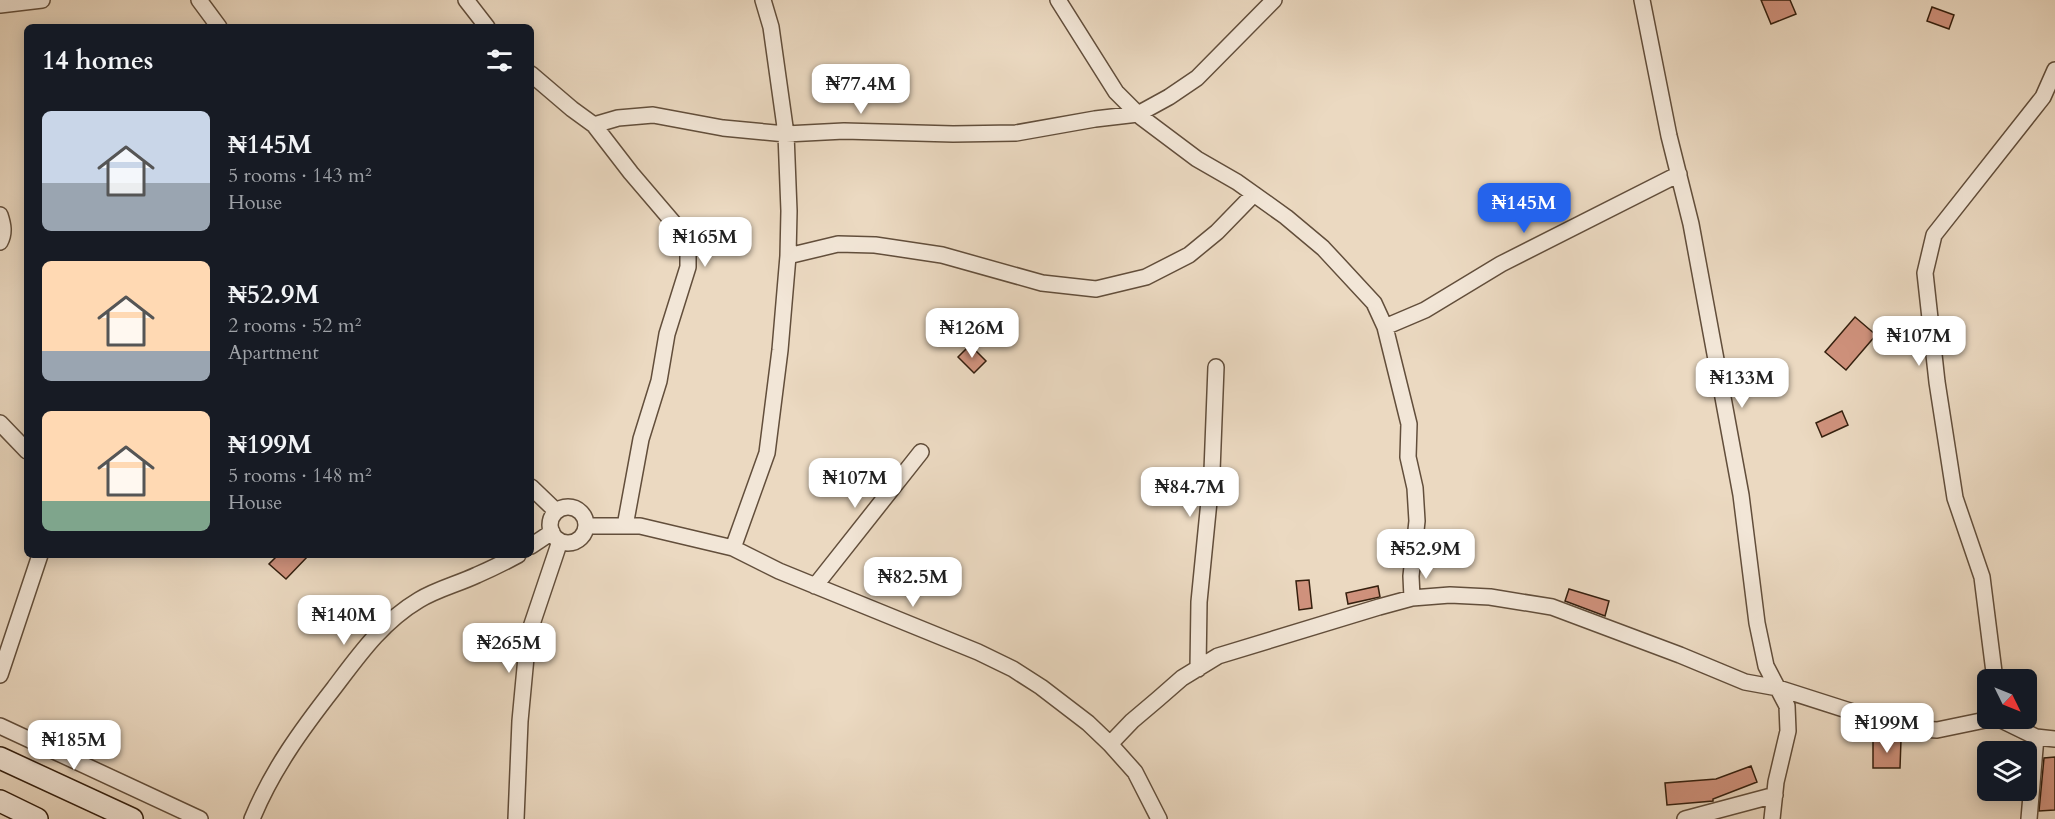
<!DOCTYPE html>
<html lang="en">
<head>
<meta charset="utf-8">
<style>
  body { margin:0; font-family:Cardo,serif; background:#20242c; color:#f1f3f6; height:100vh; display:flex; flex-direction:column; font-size:22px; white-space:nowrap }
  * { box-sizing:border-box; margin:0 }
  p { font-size:20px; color:#9ea1a6 }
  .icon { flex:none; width:33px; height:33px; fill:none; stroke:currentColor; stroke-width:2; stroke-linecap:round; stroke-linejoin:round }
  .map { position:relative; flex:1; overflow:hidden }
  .panel { position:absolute; left:24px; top:24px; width:510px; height:534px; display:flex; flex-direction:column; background:#171b24; border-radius:9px; box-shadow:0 3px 15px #0003 }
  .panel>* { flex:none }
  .needle { width:39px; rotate:133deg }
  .tools { position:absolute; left:1977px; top:669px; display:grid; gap:12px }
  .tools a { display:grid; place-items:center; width:60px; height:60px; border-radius:9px; background:#171b24; box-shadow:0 3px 15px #0003; font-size:30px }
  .price { position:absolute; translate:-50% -51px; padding:0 14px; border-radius:12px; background:#fff; color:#222; font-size:20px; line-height:39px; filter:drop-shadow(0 2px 3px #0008) }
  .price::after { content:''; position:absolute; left:50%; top:36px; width:18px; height:14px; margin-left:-9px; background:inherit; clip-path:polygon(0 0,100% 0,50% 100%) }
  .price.selected { background:#2563eb; color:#fff }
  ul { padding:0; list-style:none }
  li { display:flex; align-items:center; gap:18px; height:150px; padding:0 18px }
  li span { display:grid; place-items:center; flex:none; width:168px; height:120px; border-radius:9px; color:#555 }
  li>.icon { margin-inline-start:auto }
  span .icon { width:72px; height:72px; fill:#fffc; stroke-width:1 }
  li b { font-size:26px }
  h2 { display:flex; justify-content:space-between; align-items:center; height:72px; padding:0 18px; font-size:26px }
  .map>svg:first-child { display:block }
  .building { fill:#d0927d; stroke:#341f0e; stroke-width:1.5 }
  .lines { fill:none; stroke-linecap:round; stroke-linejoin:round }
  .street-casing { stroke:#624e3b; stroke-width:18 }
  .secondary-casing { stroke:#341f0e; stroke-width:24 }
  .street { stroke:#f2e6d7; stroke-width:15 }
  .secondary { stroke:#f2e6d7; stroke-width:21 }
</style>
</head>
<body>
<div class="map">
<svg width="2055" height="819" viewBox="0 0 2055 819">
  <rect width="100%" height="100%" fill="#ebd9c1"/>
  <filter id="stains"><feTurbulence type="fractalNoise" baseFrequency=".00333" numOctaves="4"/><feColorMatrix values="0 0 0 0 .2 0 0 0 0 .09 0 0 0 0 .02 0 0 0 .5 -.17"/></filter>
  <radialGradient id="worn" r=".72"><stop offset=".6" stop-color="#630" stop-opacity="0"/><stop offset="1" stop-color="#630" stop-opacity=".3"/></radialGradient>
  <!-- building -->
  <path class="building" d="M1761 0H1790L1796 14 1771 24Z
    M1932 7 1954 15 1949 29 1927 21Z
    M1855 317 1876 335 1846 370 1825 352Z
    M970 345 986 361 974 373 958 357Z
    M1842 411 1848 425 1822 437 1816 423Z
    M278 555H309L286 579 269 564Z
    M1309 580 1312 608 1299 610 1296 581Z
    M1378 586 1380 597 1348 604 1346 593Z
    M1569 589 1609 601 1605 616 1565 601Z
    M1873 740H1901L1900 768H1873Z
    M2055 757V810L2039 811 2044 758Z
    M1751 766 1757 782 1713 799V801L1667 805 1665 783 1716 779Z"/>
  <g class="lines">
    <defs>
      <path id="street" d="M199 0 219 27
        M466 0 487 27
        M1058 0 1116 92 1141 117 1197 159 1237 182 1286 217 1323 248 1374 303 1385 327 1409 424 1408 457 1415 488 1417 521 1411 576 1412 598
        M1642 0 1669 136 1691 224 1741 495 1757 623 1766 666 1787 706 1788 731 1776 782 1772 819
        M0 5 42 0
        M531 74 572 109 594 125 631 173 678 228 688 246V267L667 334 659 381 641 439 625 526
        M594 125 618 118 653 115 723 128 786 134 844 131 953 134 1016 133 1095 119 1138 114 1169 97 1197 78 1274 0
        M0 215C3 224 5 233 0 242
        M788 256 838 244 875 245 942 255 1042 283 1096 289 1146 277 1189 255 1217 232 1254 194
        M1385 327 1425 310 1501 264 1679 174
        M0 423 27 451
        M531 487 556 511
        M550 525a18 18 0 1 1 36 0a18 18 0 1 1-36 0Z
        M586 526H640L733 548 779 571 978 652 1013 669 1041 687 1088 723 1110 744 1135 772 1159 819
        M531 546 552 532
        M733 548 767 453 780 350 788 256 789 211 786 134 771 27 763 0
        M815 586 921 452
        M1198 669 1199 602 1212 471 1216 367
        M0 675 40 555
        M1995 680 1982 577 1955 498 1937 382 1925 273 1934 235 2043 97 2055 70
        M1997 718 2036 737 2055 739
        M0 726 200 819
        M1110 744 1132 721 1158 699 1182 678 1218 656 1379 607 1412 598 1450 595 1490 597 1552 607 1680 655 1745 682 1778 688 1903 728 1937 730 1995 718
        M252 819C272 770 302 729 334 688 359 655 382 622 419 600 437 589 458 584 477 575 491 569 505 562 518 555
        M516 819 520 721 528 636 560 541
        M1685 819 1775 795
        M2029 819 2036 737"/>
      <path id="secondary" d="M0 758 132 819
        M0 801 37 819"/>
    </defs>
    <!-- street casing -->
    <use href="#street" class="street-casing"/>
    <!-- secondary casing -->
    <use href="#secondary" class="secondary-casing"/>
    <!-- street -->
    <use href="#street" class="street"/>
    <!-- secondary -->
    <use href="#secondary" class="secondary"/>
  </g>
  <rect width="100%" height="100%" filter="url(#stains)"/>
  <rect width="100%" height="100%" fill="url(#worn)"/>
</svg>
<div class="tools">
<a><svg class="needle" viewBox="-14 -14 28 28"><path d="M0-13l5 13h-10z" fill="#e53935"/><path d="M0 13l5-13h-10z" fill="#9ea1a6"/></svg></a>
<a><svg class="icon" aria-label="layers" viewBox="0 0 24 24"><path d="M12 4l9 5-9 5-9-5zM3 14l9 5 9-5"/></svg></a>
</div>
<b class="price" style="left:861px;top:115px">₦77.4M</b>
<b class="price selected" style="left:1524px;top:234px">₦145M</b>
<b class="price" style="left:705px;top:268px">₦165M</b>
<b class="price" style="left:972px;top:359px">₦126M</b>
<b class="price" style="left:1919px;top:367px">₦107M</b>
<b class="price" style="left:1742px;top:409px">₦133M</b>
<b class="price" style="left:855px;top:509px">₦107M</b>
<b class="price" style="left:1190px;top:518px">₦84.7M</b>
<b class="price" style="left:1426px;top:580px">₦52.9M</b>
<b class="price" style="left:913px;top:608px">₦82.5M</b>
<b class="price" style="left:344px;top:646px">₦140M</b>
<b class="price" style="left:509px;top:674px">₦265M</b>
<b class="price" style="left:1887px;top:754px">₦199M</b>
<b class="price" style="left:74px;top:771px">₦185M</b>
<section class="panel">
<h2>14 homes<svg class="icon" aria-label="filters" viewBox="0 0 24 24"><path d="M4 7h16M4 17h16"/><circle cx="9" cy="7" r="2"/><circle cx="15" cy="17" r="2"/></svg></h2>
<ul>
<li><span style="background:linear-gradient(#c9d6e8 60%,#9aa5b1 0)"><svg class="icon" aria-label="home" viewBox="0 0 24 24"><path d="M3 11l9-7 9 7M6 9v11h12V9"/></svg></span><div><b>₦145M</b><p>5 rooms · 143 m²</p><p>House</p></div></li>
<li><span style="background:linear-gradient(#ffd9b3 75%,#9aa5b1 0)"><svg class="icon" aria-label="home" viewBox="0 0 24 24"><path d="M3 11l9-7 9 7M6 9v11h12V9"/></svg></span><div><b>₦52.9M</b><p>2 rooms · 52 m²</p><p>Apartment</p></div></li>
<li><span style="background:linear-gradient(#ffd9b3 75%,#7fa58c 0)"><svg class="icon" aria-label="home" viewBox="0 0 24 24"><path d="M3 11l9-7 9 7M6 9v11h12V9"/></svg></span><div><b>₦199M</b><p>5 rooms · 148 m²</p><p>House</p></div></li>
</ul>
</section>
</div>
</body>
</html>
